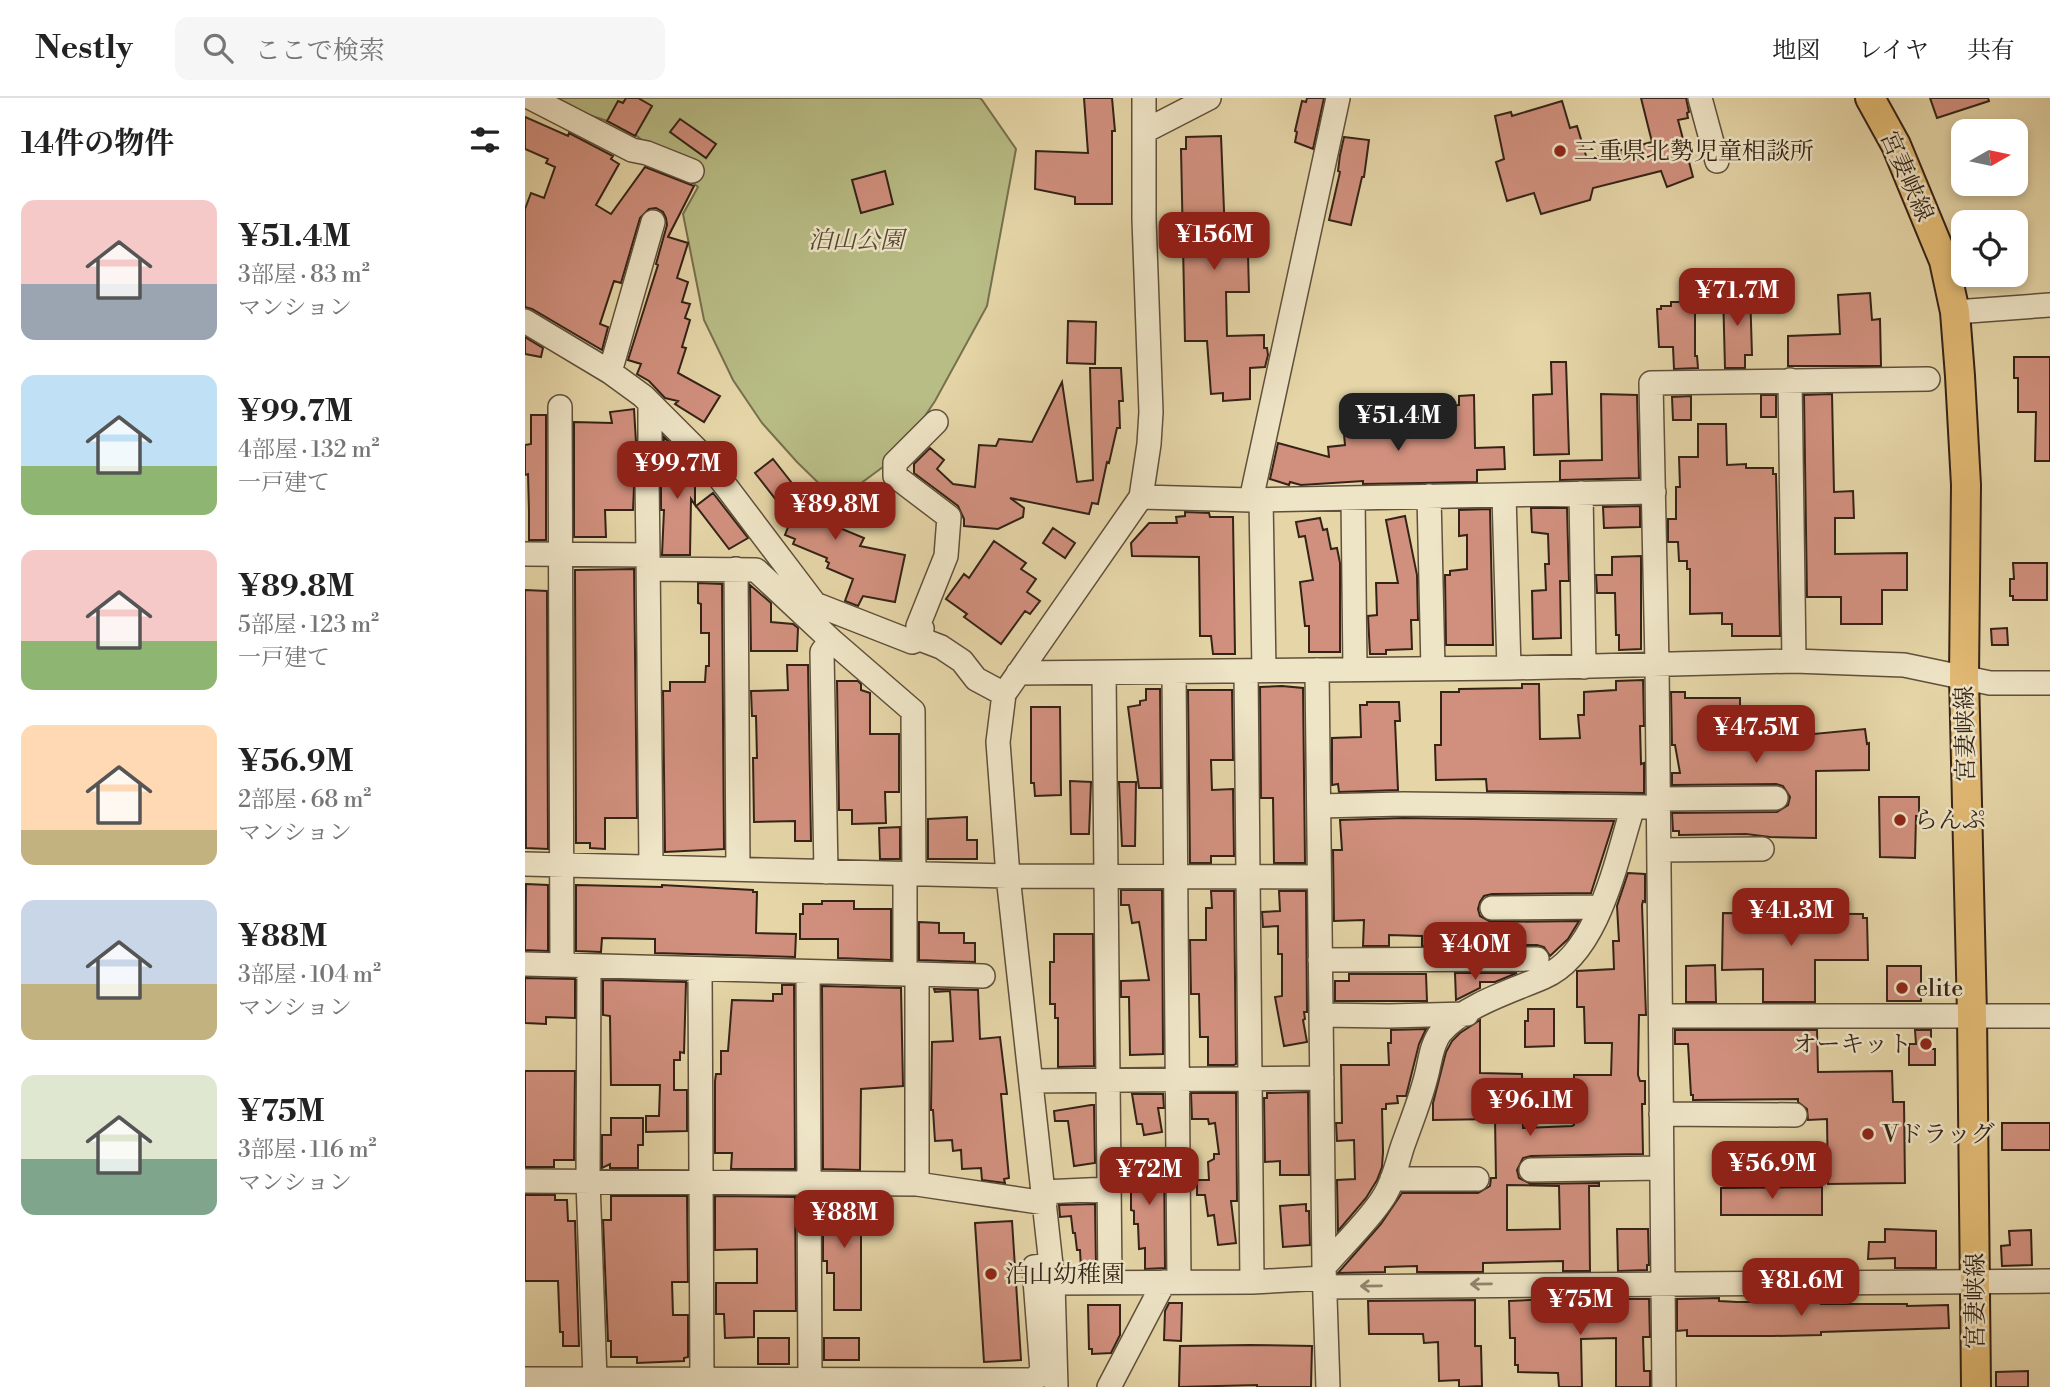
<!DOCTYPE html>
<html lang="ja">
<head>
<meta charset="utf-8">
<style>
  body { margin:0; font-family:"Libre Bodoni","Noto Serif JP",serif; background:#f6f6f6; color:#222; height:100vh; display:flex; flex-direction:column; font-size:26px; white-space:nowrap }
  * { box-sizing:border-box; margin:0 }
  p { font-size:23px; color:#767676 }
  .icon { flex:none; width:38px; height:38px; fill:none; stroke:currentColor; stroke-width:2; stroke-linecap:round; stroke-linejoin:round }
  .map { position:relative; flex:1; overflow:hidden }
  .side { display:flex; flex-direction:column; background:#fff; width:525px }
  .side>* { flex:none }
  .needle { width:46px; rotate:81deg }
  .buttons { position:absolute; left:1426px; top:21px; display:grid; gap:14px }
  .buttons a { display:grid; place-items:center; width:77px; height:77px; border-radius:14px; background:#fff; box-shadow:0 4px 10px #0003; font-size:35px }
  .price { position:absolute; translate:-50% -60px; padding:0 16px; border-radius:14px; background:#8f2418; color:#fff; font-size:23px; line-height:46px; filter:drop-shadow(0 2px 4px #0008) }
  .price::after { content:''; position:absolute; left:50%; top:42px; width:21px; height:16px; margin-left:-10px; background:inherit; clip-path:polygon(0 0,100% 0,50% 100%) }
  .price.current { background:#222; color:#fff }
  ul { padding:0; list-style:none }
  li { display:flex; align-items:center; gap:21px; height:175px; padding:0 21px }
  li span { display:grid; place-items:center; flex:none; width:196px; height:140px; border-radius:14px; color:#555 }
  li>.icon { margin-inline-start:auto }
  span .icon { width:84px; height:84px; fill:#fffc; stroke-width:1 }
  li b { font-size:30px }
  h2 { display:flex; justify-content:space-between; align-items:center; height:84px; padding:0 21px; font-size:30px }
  header { display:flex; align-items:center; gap:42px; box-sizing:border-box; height:98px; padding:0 35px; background:#fff; border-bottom:2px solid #e0e0e0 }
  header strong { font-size:33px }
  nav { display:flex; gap:38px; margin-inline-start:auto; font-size:24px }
  .search { width:490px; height:63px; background:#f6f6f6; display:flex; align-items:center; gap:18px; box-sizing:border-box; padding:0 24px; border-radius:14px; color:#767676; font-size:26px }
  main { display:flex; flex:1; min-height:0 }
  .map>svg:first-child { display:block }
  .green { fill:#b8bc85; stroke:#76704e; stroke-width:2 }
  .building { fill:#d1907e; stroke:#342317; stroke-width:2; fill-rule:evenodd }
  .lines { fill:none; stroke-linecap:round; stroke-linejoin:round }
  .minor-casing { stroke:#60503b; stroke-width:26 }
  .major-casing { stroke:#342317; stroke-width:32 }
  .minor { stroke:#eee4c6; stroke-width:23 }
  .major { stroke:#e2ba74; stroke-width:28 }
  .oneway { stroke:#91846e }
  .poi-dot { fill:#8f2418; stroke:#eee4c6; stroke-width:2.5 }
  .labels { text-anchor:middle; stroke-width:5; stroke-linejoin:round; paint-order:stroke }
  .poi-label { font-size:24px; fill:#342317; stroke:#eee4c6; text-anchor:start }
  .street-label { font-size:24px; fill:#342317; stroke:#eee4c6 }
  .park-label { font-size:24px; font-style:italic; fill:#554932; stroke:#eee4c6 }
</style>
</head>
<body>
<header>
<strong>Nestly</strong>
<div class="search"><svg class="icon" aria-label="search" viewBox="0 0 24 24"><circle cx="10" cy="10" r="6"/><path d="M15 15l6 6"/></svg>ここで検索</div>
<nav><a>地図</a><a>レイヤ</a><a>共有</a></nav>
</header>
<main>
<section class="side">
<h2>14件の物件<svg class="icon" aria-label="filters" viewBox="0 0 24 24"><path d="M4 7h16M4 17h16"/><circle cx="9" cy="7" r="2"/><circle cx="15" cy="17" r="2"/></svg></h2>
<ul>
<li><span style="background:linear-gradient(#f6c9c9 60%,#9aa5b1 0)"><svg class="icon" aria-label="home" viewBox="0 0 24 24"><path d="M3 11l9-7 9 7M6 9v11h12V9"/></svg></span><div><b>¥51.4M</b><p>3部屋 · 83 m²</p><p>マンション</p></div></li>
<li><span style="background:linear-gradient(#bfe0f5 65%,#8fb573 0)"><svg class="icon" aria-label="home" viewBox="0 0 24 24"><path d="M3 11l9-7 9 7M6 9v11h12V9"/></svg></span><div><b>¥99.7M</b><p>4部屋 · 132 m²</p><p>一戸建て</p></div></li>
<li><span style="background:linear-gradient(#f6c9c9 65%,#8fb573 0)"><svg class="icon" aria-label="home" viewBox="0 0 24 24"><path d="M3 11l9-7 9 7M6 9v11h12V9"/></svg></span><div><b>¥89.8M</b><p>5部屋 · 123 m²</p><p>一戸建て</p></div></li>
<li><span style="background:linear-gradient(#ffd9b3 75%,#c2b280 0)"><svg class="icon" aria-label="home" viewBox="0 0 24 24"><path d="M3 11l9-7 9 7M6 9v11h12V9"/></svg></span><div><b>¥56.9M</b><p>2部屋 · 68 m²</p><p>マンション</p></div></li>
<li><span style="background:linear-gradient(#c9d6e8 60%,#c2b280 0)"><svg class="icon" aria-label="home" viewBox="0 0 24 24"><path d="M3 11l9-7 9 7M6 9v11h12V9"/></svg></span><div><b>¥88M</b><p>3部屋 · 104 m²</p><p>マンション</p></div></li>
<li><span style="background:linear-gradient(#dfe7d0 60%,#7fa58c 0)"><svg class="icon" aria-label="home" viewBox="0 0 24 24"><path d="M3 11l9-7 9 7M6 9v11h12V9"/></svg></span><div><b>¥75M</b><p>3部屋 · 116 m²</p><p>マンション</p></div></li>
</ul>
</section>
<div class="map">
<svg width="1525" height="1289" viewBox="0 0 1525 1289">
  <rect width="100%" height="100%" fill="#e5d5a7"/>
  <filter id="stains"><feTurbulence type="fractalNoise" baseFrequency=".00286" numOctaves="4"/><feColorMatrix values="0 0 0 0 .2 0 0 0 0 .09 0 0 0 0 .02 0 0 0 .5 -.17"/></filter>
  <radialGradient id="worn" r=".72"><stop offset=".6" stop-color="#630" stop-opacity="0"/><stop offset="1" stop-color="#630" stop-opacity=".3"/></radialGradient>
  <!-- green -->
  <path class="green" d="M22 0H455L457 2 491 51 462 208 410 303 374 357 312 403 272 364 237 325 208 282 179 222 158 116 173 89 101 29 30 6Z"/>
  <!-- building -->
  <path class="building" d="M101 0H113L127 8 110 38 82 23 93 3 98 5Z
    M559 0H587L590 33H587V106H550V99L510 91 511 53 563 55Z
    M782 0H799L788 51 770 44 772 34 770 33 777 3 781 4Z
    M1116 0H1161L1164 14 1162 15 1163 20 1153 22 1168 79 1142 89 1136 73 1068 90 1065 102 1016 116 1009 95 982 103 971 64 979 61 970 18 986 14 987 18 1037 3 1045 30 1052 28 1062 61 1127 44Z
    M1405 0H1463L1464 3 1412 20Z
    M0 19 43 38 44 35 88 58 86 61 94 66 71 107 86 116 120 69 169 88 143 139 163 145 152 180 163 184 157 204 165 206 160 220 165 222 157 249 161 250 153 275 195 298 179 324 150 306 153 303 140 300 124 283 112 276 116 266 103 262 133 167 131 166 142 127 141 120 138 114 131 110 124 111 115 120 96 185 89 183 75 226 83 229 77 252 7 211 0 209V111L6 95 19 100 30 69 21 65 23 61 0 51Z
    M155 21 191 46 181 60 145 34Z
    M696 38 700 137 718 136V156H723L724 194H701L702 238 739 237V250H742L743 257 740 269 725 270V301L698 303V295L686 296 682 243H660L656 51H661V39Z
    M819 39 844 42 839 79H837L826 127 804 122 815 74 813 73 815 57Z
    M360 73 368 106 336 115 327 82Z
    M1225 192 1227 257H1220V270H1200L1198 193Z
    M1345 195 1347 222 1355 221 1356 268H1263V238L1315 236 1313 197Z
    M1146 204H1170V258H1172L1173 270 1149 271 1148 249H1134L1132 211H1136V208H1146Z
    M543 223 571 224 570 266 542 265Z
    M0 239 18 250 16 259 0 256Z
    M1489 259H1525V363H1510L1511 314H1493V280H1489Z
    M1026 264H1041L1044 356 1009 357 1008 297 1027 296Z
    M565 270H596L598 303H594L595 330H592L584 365 582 364 573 406 567 405 564 416 485 400 499 410 498 419 473 431 439 428V421L433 408 389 375V366L405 350 419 362 412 371 428 386 450 389 454 347 471 348 474 341 507 344 537 284 552 384 568 382Z
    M1076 296 1112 297 1114 380 1035 382V363L1077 362Z
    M1307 296 1309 394 1328 393 1329 420H1310V456L1382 455V492H1357V526H1316V499H1282L1279 297Z
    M949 297 950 350 979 349 980 371 952 372V384L838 386V383L776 387 765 384 764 387 745 381 753 345 804 359 803 349 820 347 819 336 847 335 872 321 911 320V308L934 307V298Z
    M1236 297H1251V319H1236Z
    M1166 298V322H1148L1147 299Z
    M109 311 111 344 108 412H80L81 439H49V324L87 325 85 314Z
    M6 317H21V442H4V412L3 376 0 377V347L6 346Z
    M1173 326H1201L1202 367 1221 366V370H1248V376H1251L1255 538H1207V526H1197V515L1165 516V471H1162V463H1154L1153 444H1143V421H1151V389H1155L1154 359H1173Z
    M139 339 170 370V407L166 401 165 457H137L139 412H136V381Z
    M248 361 285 408 290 398 308 405 300 424 339 440 335 448 380 457 370 504 338 498 333 508 320 503 328 481 302 470 304 465 301 463 302 460 268 446 270 441 260 437 275 399 259 412 230 375Z
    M188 395 223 440 204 451 171 408Z
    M1115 408V429L1079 430 1078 409Z
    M1006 410H1042L1044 483H1035L1036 540 1008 541 1007 493 1021 492 1020 466H1024L1023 436 1007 434Z
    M965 411 968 547H921L920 477H925V473L942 471V437L934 438V412Z
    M660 414 684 415 685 419H708L710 556H688L686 538H675L674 459 607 458 606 445 624 425H652L651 419 660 418Z
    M880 418 892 477 893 522H886L887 551 861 552V556H845L843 518 852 517 851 485H873L861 422Z
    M795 420 798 432 802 431 806 451 812 450 815 465V554H784V528H780L775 484 788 482 780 438 774 439 771 424Z
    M528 430 550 445 540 460 518 445Z
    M469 443 501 465 496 471 511 481 502 494 515 503 505 516 500 513 476 546 439 519 442 516 421 501 439 476 444 480Z
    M1116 458V551L1094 552V537H1091L1090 495H1072L1071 477H1087V459Z
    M1488 465H1522V502H1488V498H1485V481H1489Z
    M109 471 112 720H80V751L65 750V745H51L50 472Z
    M173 485 197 486 199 751 140 754 138 593H145V584H180L181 568H184V535H176V506L173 505Z
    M225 487 246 505V524L268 526 273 530 272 553H226Z
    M0 492 22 493 23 751 1 750Z
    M1482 530 1483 547H1467L1466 531Z
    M262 567H283L286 743H270V723L229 724 228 660H232L231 618H227L226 593 263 592Z
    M1118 582 1119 628H1115L1116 666 1119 665V695L962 693 961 681 911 682 910 647H916V594H934V591L997 590V586H1014L1015 641 1055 640 1053 617H1059V594L1091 592V583Z
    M312 583H333L336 586V592L345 595V636H374V694H360L361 725 327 726V712H314Z
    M757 588 778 590 780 765H749L748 700H736L735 589Z
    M621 591H635L636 690H614L603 609 615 607V603L621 602Z
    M663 592H707L708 662H686L687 692 708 691 709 758H686V765H665Z
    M1146 594H1160V600H1215V613H1218V639L1253 637V634H1263V612H1285V623H1288L1289 636 1340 631 1342 646 1344 645V672L1291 673V740L1245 739 1221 736 1154 737V733H1148L1147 715 1252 714 1263 707 1265 699 1258 688 1251 686 1147 687V675H1155L1150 647H1147Z
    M842 604H874L875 623H870L873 692 814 694 813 686 807 687V640L836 639 835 607H842Z
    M506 609H535L536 697 510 698 509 685H506Z
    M545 683 566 684 564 736H546Z
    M594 684H611L610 748H597Z
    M1354 699H1394V718H1391L1390 760 1355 759Z
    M442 719V742H452V761H403V721Z
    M878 720 1089 723 1066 795 967 796 959 798 955 804 953 811 955 818 966 824 1054 823 1043 841 1025 858 1019 849 1012 847 897 848V838L864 837V848H838L839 822 809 823 808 752H817L815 722Z
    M375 729V761H355L354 730Z
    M1103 775 1120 776V804L1118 803 1117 807 1121 917H1114L1113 977 1115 983H1120V1006H1117L1118 1056 1006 1058 998 1060 992 1072 994 1080 1006 1086 1074 1085V1088H1064L1065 1173H1038V1163L958 1165V1174H892V1168L860 1169V1174L813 1175 856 1126 877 1095H953L965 1088 966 1080H971L970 1021 908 1022V1005L921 954 927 943 935 935 955 922V975L997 976 998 1030 1047 1028 1049 1027V977H1086L1087 945H1060L1059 909H1052V873L1089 871 1088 843H1094L1092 808ZM982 1087 1034 1088 1035 1131 982 1132Z
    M1 786 23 787V853L0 852Z
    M51 787 137 789V787L228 792V794H232L231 835 271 836 270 859 130 855V841L77 840 76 854 51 853Z
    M596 792H637L638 956 605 957 604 899H596V883L624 882 614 824 607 825 604 807H596Z
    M686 793H709L711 966 709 967H683V939H675L674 896H666L665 842H681V810H687Z
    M754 793H781L782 914H779L780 921 778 922 782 944 759 948 750 899 757 898V856H753V828L738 829 737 814 755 813Z
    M297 803H329V811H366V862L313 860V841H275V816H278V806H297Z
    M1198 815 1338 816V820H1342L1343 862H1290V904H1238V871L1197 872Z
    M394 824 414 825V835H439V845H450V864L394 862Z
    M529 836H568L569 968 533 969V920H530V906H525V864H529Z
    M1190 867 1191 904H1161V868Z
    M1362 868H1396V903H1362Z
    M930 875H992L970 884H955V890L931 902Z
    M824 876H901L902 903H810V883H824Z
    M0 880 50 881V920L21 919V926L0 925Z
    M78 882 161 884 159 955 155 954V962H149V992H162V1033L121 1034V1018H134L135 987H86L85 918 78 917Z
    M257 887H269L270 1071H206L207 1055H190V983L191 976H196V953H203L207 902 248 903V896H257Z
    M297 888 376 890 378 988 336 991 335 1072 298 1071Z
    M409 891 453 892 455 941 475 939 482 996H476L484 1080 479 1081 480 1085 457 1082 456 1070 437 1071 436 1052 428 1053 427 1042 410 1043 408 1012H406L407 944 428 943 425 893 410 894Z
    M1003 911H1029V948L1000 949V923H1003Z
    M901 931 894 946 881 998H872L873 1005 861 1006V1011H857L858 1054 857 1069 852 1082 841 1100 813 1133 812 1082 830 1081 829 1042 812 1043 811 1025H817L816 967H864L863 945H866V932Z
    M1150 932H1292L1293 974 1367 973 1368 1004H1379L1380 1085 1303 1086 1302 1021 1283 1022 1282 1011 1273 1004V1001L1168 1002V997H1166L1163 946H1150Z
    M1390 932H1406V951H1410V967H1384V946H1391Z
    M0 973H50L49 1062H29V1069H0Z
    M783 994 784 1077H755V1063L740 1064 739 1000H742V995Z
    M666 995H711L712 1103H706L711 1145 693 1147 689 1117 683 1118 680 1097H672V1082H684L683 1064 689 1061V1056H694L690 1025 684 1026 683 1021H667Z
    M607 996H638L639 1010H633L637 1034 619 1037 617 1026H612Z
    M566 1007H569L570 1065 549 1068 543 1023H530L529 1013Z
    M86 1020H118V1047H113V1070H85V1066L77 1070V1037H86Z
    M1477 1025H1525V1052H1477Z
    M622 1057H639L640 1170 620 1171V1150L614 1151 613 1126H609V1113L606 1112V1080H602V1063L623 1062Z
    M1297 1089V1117H1196V1090Z
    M0 1097H30V1102H42L43 1123H50L54 1248H38V1234H35L33 1183H0Z
    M86 1098H162L163 1184H147L148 1217H163V1259L159 1260V1263L112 1265V1259H86V1243H83L78 1122H86Z
    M190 1098 270 1099 271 1213H229V1239L200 1240 199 1216H191V1185H232V1151L190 1152Z
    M298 1099 336 1100V1212H309V1175H302V1163H298Z
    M570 1106 571 1169 556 1171 555 1152H552L550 1135H548L546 1118 535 1119 534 1107Z
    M781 1106V1113H784L785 1147 758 1149 755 1108Z
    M487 1123 496 1262 459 1264 450 1125Z
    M1092 1131H1123L1124 1167H1122V1172L1093 1173Z
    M1360 1131 1411 1133V1170H1370V1160L1343 1161 1344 1144H1360Z
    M1506 1132 1507 1167 1477 1168 1476 1148 1485 1147 1484 1133Z
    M1271 1199H1296V1206H1382V1208L1423 1207 1424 1230 1296 1234V1237L1248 1238H1162V1232L1152 1233V1201L1194 1200V1203L1212 1204H1271Z
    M1028 1201H1065V1206L1094 1205V1201H1124L1125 1239H1118L1119 1273H1125V1289H1091V1240L1056 1241 1057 1289H1034L1033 1275 993 1274V1267H990V1240H985L984 1203Z
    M950 1202V1248H956L957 1288 934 1289V1282L914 1283 913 1244 899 1245 898 1236H844L843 1203Z
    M644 1205H657L656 1243 639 1242 640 1213Z
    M563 1207H595V1237L586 1255 567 1256V1251H564Z
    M233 1240H264V1266H233Z
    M299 1240H334V1262H299Z
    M725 1247 787 1248 786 1289H732V1287L654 1289 655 1248Z
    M1503 1273V1289H1471V1274Z"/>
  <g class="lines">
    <defs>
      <path id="minor" d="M6 0 107 52 122 55 167 73
        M1175 0 1192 63
        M620 33 684 0
        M1430 214 1525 207
        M0 223 85 274 118 298 178 358 290 506 387 544 395 541 416 549 437 563 451 581 479 596
        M85 274 128 124
        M1265 282 1269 563
        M35 309 37 867
        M1056 395 1059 569
        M979 397 984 570
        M904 398 908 571
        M616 399 726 402 1129 394
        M828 400 830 571
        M736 401 739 572
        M726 402 813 0
        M0 456 123 457 126 769
        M123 457 122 380 125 345V308
        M124 471 231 472 306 542 388 613 389 776
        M211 471 213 771
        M395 541 397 531 393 528 421 458 424 419 370 378V365L411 324
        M792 572 799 1169 803 1289
        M721 573 727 1184
        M649 574 654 1184
        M493 575 984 570 1269 563 1379 567 1465 585H1525
        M579 575 585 1184
        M1134 701 1251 700
        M794 708 878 706 1120 709
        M1134 752 1237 751
        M0 766 483 778 794 779
        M301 774 297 554 306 542
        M967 810 1076 809
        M795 862 1012 861
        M0 866 380 876V776
        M64 868 63 1083 70 1281
        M175 871 177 1281
        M283 874 285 1281
        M380 876H392V1086
        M392 876 458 878
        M796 917 864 918 942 916
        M1137 918H1525
        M507 983 797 980
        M1136 1016 1270 1017
        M1006 1072 1136 1070
        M867 1081H952
        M0 1083 392 1086 520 1105
        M518 1094 584 1091
        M799 1169C816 1149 845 1121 858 1100 868 1085 872 1066 877 1050 885 1027 895 1003 901 979 905 965 906 946 916 934 940 907 987 893 1019 879 1074 855 1091 762 1108 709
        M528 1185 727 1184 799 1180
        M800 1189 1525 1183
        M0 1281 509 1282 517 1273 509 1169 526 1167
        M531 1289 528 1185 483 778 473 644 479 596 616 399 624 346 626 314 619 121V0
        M584 1289 639 1184
        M1139 1289 1132 566 1126 285 1403 281"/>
      <path id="major" d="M1345 0 1371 47 1419 163 1430 214 1435 278 1441 387 1439 579 1447 917 1451 1289"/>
    </defs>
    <!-- minor casing -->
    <use href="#minor" class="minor-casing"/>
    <!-- major casing -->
    <use href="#major" class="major-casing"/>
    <!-- minor -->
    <use href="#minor" class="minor"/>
    <!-- major -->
    <use href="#major" class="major"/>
  </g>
  <!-- one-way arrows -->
  <defs><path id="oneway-shaft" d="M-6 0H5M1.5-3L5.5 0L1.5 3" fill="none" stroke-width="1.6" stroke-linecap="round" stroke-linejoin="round" transform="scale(1.75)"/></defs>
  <g class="oneway">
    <use href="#oneway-shaft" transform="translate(956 1186) rotate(179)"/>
    <use href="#oneway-shaft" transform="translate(846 1188) rotate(179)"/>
  </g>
  <!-- markers -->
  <g class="poi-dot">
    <circle cx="1035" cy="53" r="7"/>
    <circle cx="1375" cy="722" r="7"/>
    <circle cx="1377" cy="890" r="7"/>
    <circle cx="1401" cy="946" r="7"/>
    <circle cx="1343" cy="1036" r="7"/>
    <circle cx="466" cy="1176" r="7"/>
  </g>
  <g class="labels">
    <!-- poi labels -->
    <g class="poi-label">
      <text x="1049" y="61">三重県北勢児童相談所</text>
      <text x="1389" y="730">らんぷ</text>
      <text x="1391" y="898">elite</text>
      <text x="1387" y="954" text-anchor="end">オーキット</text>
      <text x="1357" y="1044">Vドラッグ</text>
      <text x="480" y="1184">泊山幼稚園</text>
    </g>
    <!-- street labels -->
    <g class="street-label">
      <text transform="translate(1382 78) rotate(66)" y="8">宮妻峡線</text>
      <text transform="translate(1440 636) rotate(-91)" y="8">宮妻峡線</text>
      <text transform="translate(1450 1203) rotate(-90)" y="8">宮妻峡線</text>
    </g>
    <!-- park labels -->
    <g class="park-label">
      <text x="331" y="150">泊山公園</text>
    </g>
  </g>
  <rect width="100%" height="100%" filter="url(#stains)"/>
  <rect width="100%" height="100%" fill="url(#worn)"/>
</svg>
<div class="buttons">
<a><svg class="needle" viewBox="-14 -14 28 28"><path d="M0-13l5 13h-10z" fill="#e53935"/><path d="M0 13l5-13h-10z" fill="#767676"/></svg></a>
<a><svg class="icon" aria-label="locate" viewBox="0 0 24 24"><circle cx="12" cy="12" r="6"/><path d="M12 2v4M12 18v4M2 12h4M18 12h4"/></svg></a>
</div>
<b class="price" style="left:689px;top:174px">¥156M</b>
<b class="price" style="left:1212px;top:230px">¥71.7M</b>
<b class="price current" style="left:873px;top:355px">¥51.4M</b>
<b class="price" style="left:152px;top:403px">¥99.7M</b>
<b class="price" style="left:310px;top:444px">¥89.8M</b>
<b class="price" style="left:1231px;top:667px">¥47.5M</b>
<b class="price" style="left:1266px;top:850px">¥41.3M</b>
<b class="price" style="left:950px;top:884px">¥40M</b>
<b class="price" style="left:1005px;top:1040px">¥96.1M</b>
<b class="price" style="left:1247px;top:1103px">¥56.9M</b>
<b class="price" style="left:624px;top:1109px">¥72M</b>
<b class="price" style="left:319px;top:1152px">¥88M</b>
<b class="price" style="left:1276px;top:1220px">¥81.6M</b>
<b class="price" style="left:1055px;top:1239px">¥75M</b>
</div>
</main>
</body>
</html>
